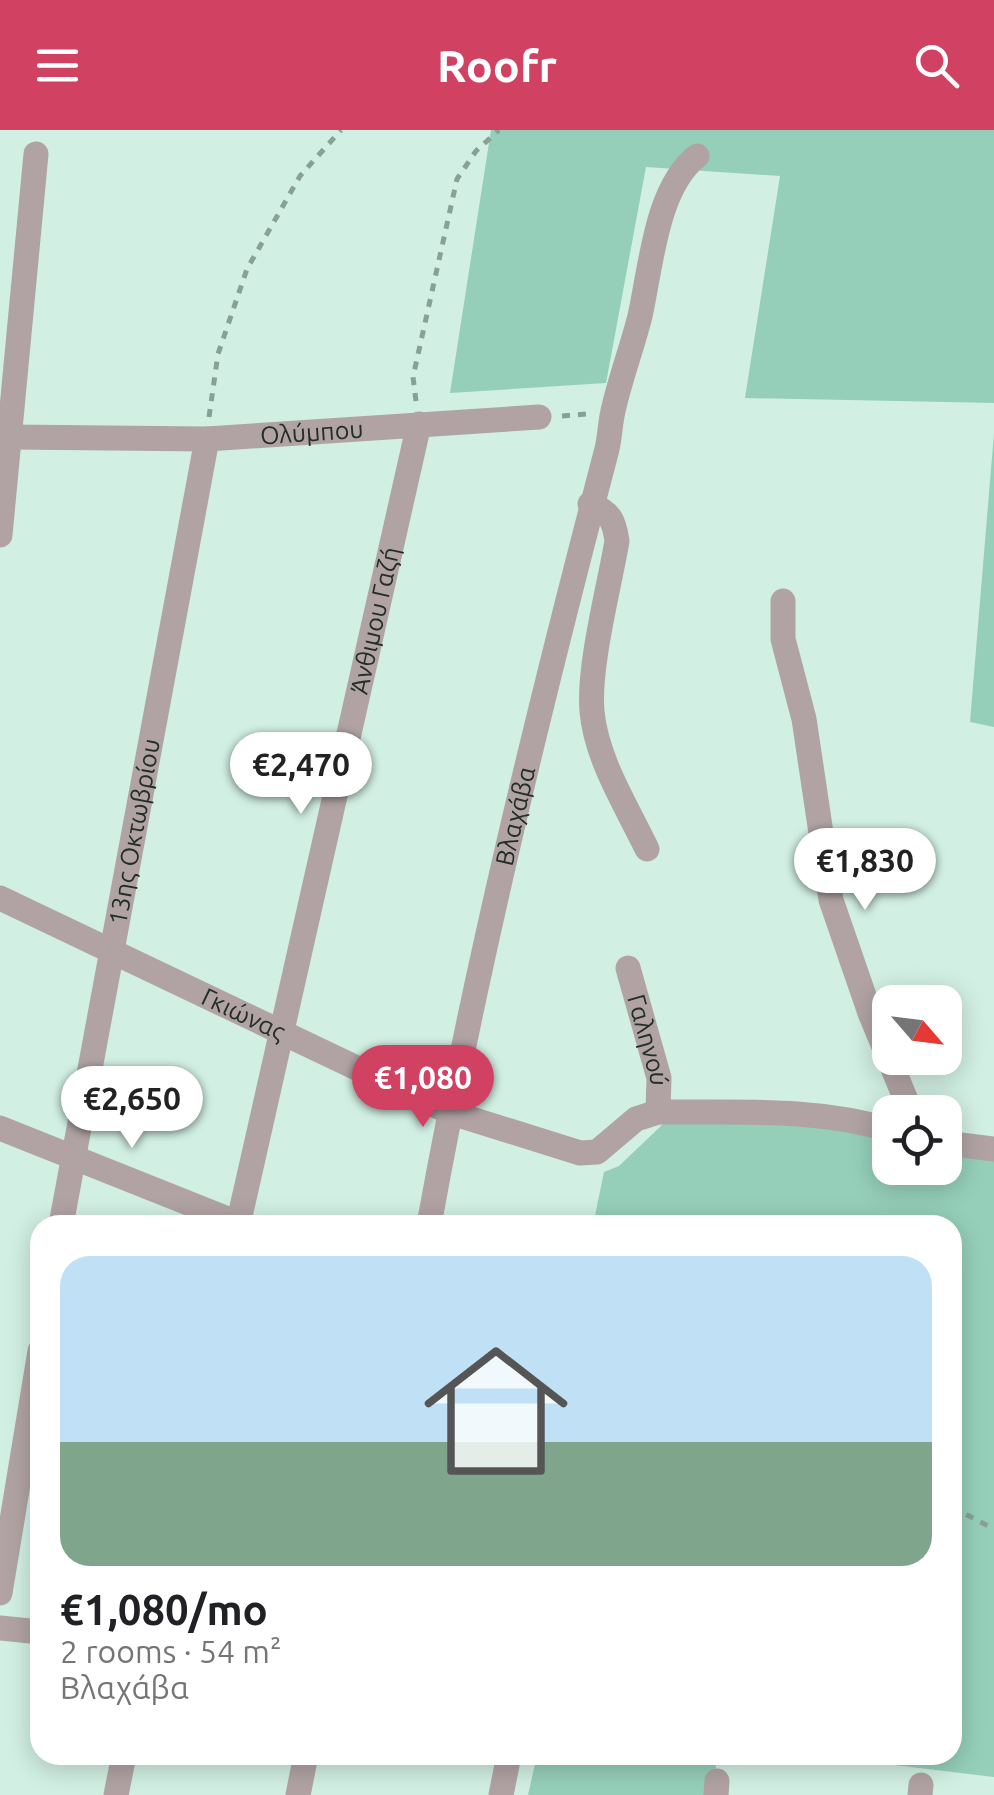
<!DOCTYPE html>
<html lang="en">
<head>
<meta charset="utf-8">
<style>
  body { margin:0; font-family:Ubuntu,sans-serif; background:#f6f6f6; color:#202124; height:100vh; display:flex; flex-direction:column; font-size:38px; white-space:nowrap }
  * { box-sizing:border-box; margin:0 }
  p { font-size:32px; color:#757577 }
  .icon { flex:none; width:55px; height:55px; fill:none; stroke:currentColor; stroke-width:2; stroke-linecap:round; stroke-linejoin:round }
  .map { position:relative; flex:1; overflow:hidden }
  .panel { position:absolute; left:30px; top:1085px; width:932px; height:550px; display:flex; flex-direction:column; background:#fff; border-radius:30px; box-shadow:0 5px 25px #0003 }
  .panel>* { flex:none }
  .needle { width:65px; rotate:118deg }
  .controls { position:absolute; left:872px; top:855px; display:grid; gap:20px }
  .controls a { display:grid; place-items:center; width:90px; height:90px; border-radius:20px; background:#fff; box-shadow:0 5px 25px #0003; font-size:50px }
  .price { position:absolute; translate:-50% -85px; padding:0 22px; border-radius:35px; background:#fff; color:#222; font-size:32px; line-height:65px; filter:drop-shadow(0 2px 5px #0008) }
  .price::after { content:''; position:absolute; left:50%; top:60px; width:30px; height:22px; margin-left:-15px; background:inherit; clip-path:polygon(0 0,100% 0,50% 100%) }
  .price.active { background:#d14161; color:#fff }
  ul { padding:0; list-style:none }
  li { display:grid; align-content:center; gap:20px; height:530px; padding:0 30px }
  li span { display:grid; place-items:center; height:310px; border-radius:30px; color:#555 }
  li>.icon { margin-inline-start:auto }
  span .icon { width:180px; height:180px; fill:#fffc; stroke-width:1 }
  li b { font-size:42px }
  header { display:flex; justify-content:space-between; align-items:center; height:130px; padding:0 30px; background:#d14161; color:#fff; font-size:45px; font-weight:700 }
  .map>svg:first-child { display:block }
  .green { fill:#95cfba }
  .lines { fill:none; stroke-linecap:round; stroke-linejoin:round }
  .path { stroke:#89a097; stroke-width:5; stroke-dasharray:8 8; stroke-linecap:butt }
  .minor { stroke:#b1a3a4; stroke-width:25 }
  .labels { text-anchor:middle; stroke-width:10; stroke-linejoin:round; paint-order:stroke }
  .street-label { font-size:25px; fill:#222e29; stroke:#fff }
</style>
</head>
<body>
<header><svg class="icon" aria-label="menu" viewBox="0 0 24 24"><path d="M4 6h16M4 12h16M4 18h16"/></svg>Roofr<svg class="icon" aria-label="search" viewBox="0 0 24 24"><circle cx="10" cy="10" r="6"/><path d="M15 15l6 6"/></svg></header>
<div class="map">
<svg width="994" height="1665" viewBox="0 0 994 1665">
  <rect width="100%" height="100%" fill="#d1efe3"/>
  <!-- green -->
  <path class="green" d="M491 0H994V273L745 268 780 46 646 37 606 253 450 263Z
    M994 303V597L970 592Z
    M801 993 890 1011V1038H945V1020L994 1029V1647L811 1625H952V1095H593L604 1042 619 1036 663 994Z
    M537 1625H717L713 1665H528Z"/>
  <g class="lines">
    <!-- path -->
    <path class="path" d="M416 271 413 247 457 49 476 21 499 0
      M562 286 586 284
      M209 287 218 224 247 139 300 46 341 0
      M952 1377 994 1399"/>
    <!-- minor -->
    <g class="minor">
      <path id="s1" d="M10 307 207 309 539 287"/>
      <path d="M590 374C610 382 614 390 617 411 609 458 588 537 592 581 596 629 627 677 647 719"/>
      <path d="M0 405 36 24"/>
      <path d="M783 471V509L804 589 831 770 870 883 911 982"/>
      <path id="s2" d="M0 768 449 982 580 1023 597 1022 636 989 658 982C736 983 814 977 890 1000"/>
      <path id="s3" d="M628 838 659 948 658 982"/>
      <path d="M0 998 243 1095"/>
      <path d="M945 1013 994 1019"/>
      <path id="s4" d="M61 1095 207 309"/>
      <path id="s5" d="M238 1095 419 294"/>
      <path id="s6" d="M429 1095C476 834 540 575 607 319 610 306 610 294 613 281 620 249 632 218 640 186 651 137 656 58 697 26"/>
      <path d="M0 1463 40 1221"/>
      <path d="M0 1498 40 1502"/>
      <path d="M116 1665 124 1625"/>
      <path d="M298 1665 306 1625"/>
      <path d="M501 1665 509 1625"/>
      <path d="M716 1665 717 1651"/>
      <path d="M920 1665 921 1655"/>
    </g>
  </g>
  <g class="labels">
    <!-- street labels -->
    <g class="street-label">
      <text dy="9" stroke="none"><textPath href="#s1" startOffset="302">Ολύμπου</textPath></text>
      <text dy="9" stroke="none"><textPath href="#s5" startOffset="620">Άνθιμου Γαζή</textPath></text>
      <text dy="9" stroke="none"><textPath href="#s6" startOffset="418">Βλαχάβα</textPath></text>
      <text dy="9" stroke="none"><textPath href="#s4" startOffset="400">13ης Οκτωβρίου</textPath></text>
      <text dy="9" stroke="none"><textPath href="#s2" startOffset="270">Γκιώνας</textPath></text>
      <text dy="9" stroke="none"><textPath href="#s3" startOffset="75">Γαληνού</textPath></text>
    </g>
  </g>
</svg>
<div class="controls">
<a><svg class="needle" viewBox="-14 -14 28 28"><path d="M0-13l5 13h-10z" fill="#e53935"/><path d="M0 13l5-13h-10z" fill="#757577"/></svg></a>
<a><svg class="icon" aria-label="locate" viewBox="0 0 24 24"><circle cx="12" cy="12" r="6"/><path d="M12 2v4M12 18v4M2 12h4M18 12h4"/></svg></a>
</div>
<b class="price" style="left:301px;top:687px">€2,470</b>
<b class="price" style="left:865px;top:783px">€1,830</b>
<b class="price active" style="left:423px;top:1000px">€1,080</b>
<b class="price" style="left:132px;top:1021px">€2,650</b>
<section class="panel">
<ul>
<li><span style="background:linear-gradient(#bfe0f5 60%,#7fa58c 0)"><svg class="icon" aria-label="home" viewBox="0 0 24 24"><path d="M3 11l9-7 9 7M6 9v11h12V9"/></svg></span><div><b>€1,080/mo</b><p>2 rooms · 54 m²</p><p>Βλαχάβα</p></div></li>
</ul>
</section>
</div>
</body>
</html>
